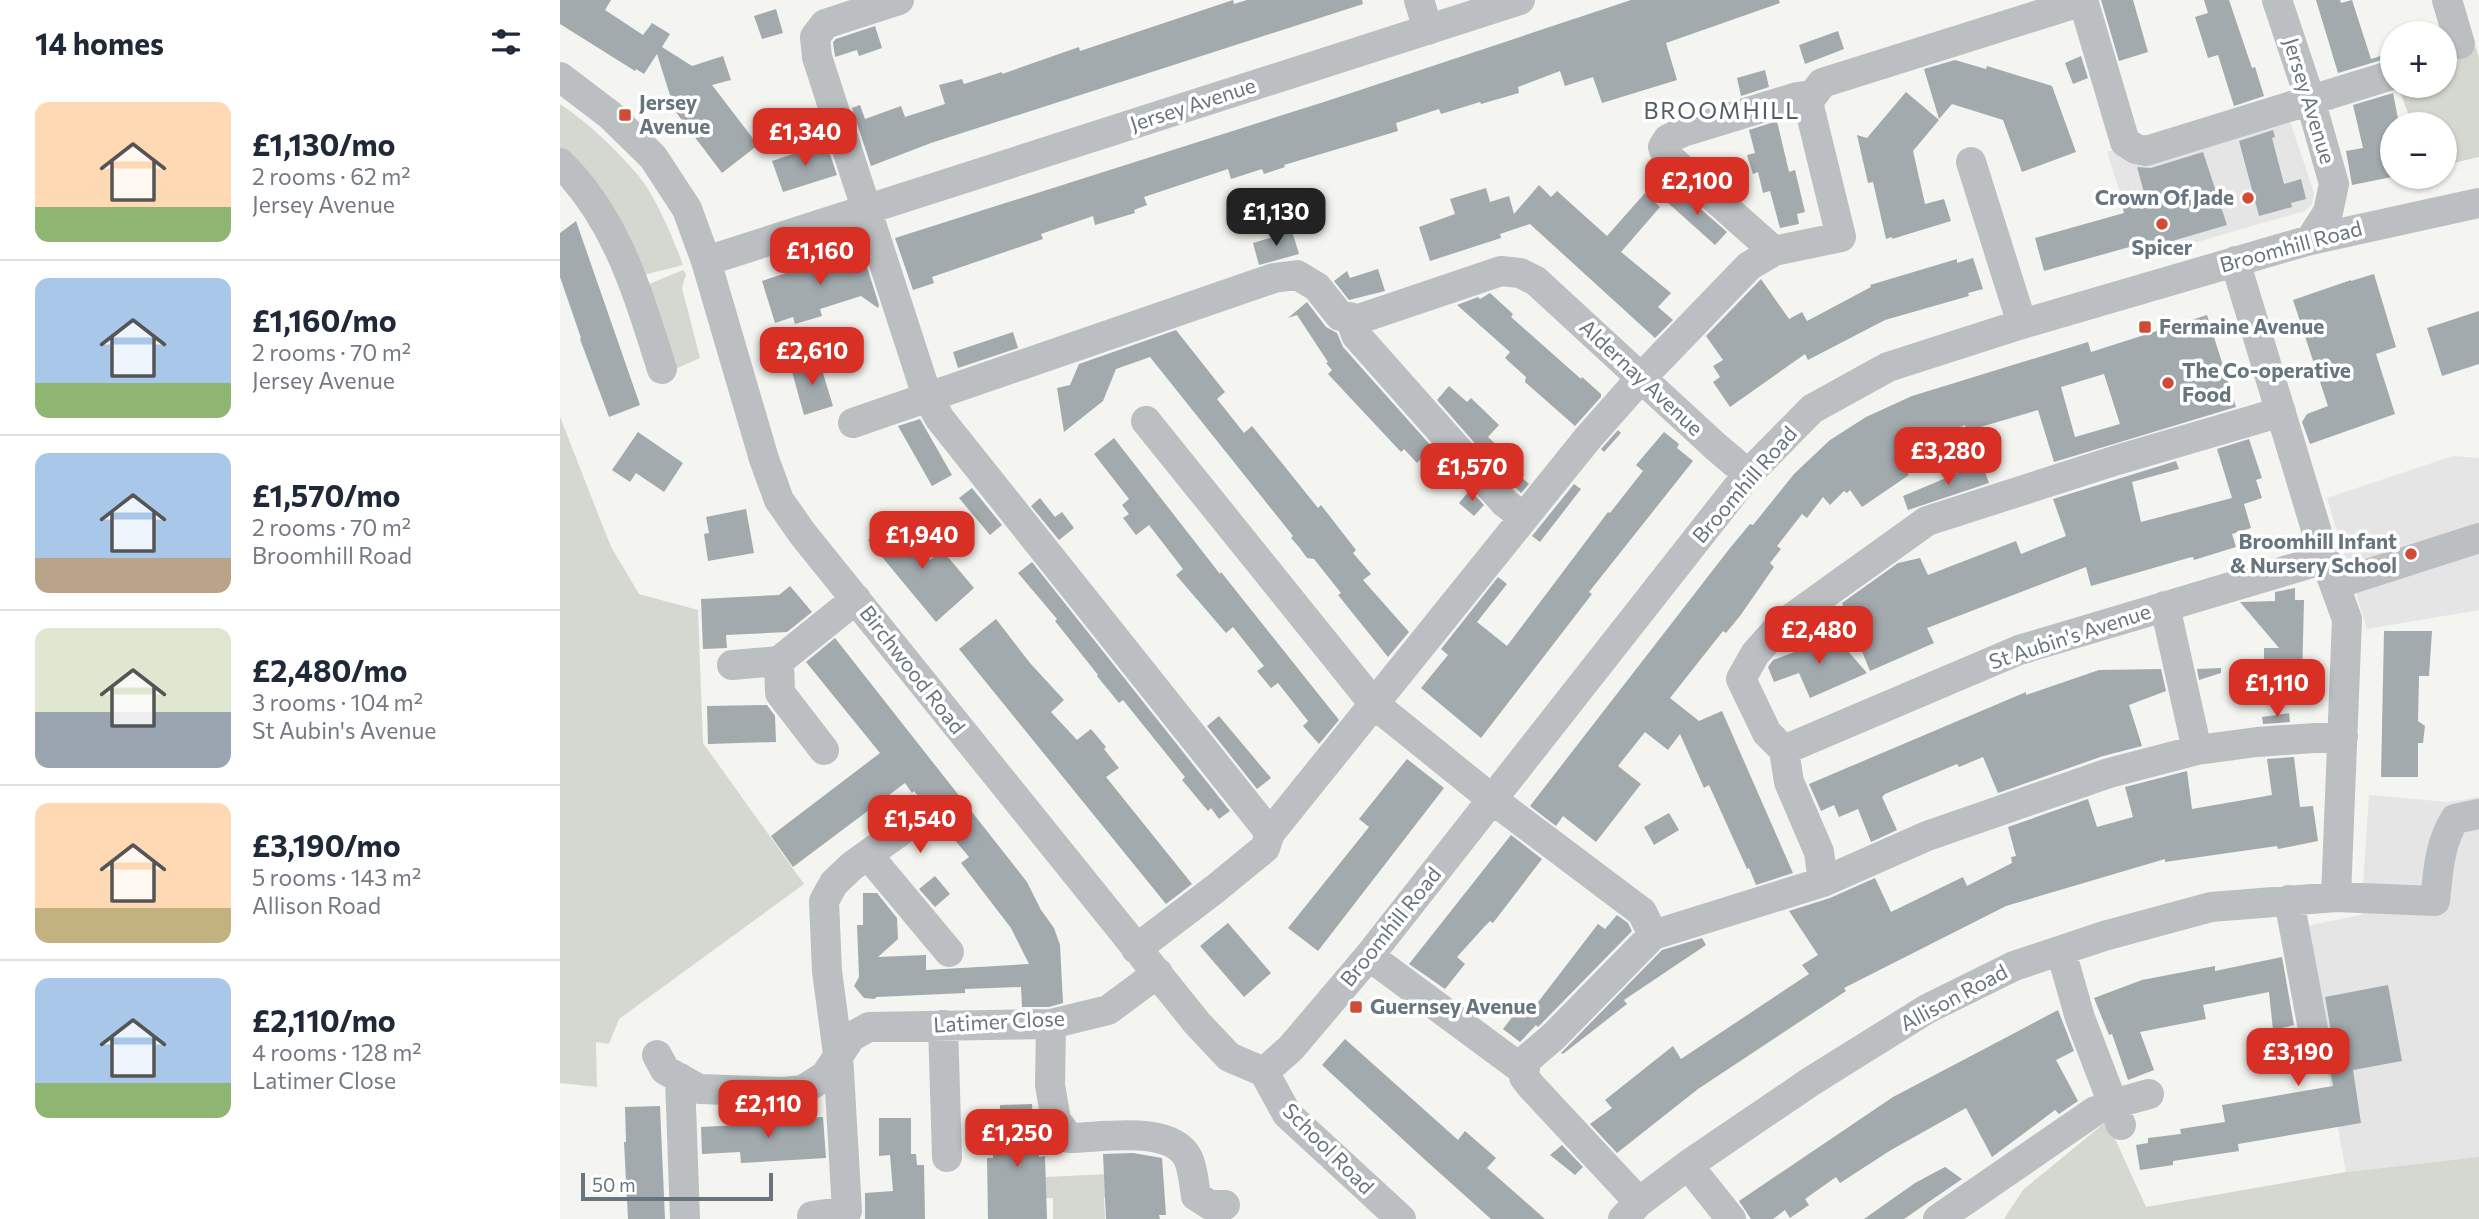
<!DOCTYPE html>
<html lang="en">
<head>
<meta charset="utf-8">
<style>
  body { margin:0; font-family:Commissioner,sans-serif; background:#f2f2f3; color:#1f2937; height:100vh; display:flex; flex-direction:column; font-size:26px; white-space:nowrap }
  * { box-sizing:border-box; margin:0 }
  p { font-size:23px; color:#747a83 }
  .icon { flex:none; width:38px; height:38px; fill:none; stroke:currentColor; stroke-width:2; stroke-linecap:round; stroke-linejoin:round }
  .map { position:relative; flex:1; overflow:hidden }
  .sheet { display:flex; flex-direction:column; background:#fff; width:560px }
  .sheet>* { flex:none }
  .fabs { position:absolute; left:1820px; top:21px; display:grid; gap:14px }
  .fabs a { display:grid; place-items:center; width:77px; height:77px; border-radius:50%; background:#fff; box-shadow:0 2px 5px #0004; font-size:35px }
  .scale { position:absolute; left:21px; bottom:18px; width:192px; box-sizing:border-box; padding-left:7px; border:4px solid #66757e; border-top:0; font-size:19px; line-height:24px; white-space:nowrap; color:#66757e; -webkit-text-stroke:5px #fff; paint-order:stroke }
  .price { position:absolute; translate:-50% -60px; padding:0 16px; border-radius:14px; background:#d93025; color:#fff; font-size:23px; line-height:46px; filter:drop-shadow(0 2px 4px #0008) }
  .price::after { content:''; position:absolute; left:50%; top:42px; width:21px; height:16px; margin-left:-10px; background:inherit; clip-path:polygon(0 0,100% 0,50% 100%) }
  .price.current { background:#222; color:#fff }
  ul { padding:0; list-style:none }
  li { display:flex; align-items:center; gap:21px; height:175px; padding:0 35px }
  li+li { border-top:2px solid #e0e1e3 }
  li span { display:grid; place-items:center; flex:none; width:196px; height:140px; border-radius:14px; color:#555 }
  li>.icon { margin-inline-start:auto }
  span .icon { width:84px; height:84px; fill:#fffc; stroke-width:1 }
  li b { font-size:30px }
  h2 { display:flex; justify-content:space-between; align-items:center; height:84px; padding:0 35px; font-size:30px }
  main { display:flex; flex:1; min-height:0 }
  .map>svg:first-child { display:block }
  .built { fill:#e4e5e4 }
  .green { fill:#d4d8d0 }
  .building { fill:#a2aaae; fill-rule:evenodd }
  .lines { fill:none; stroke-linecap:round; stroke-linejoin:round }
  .minor { stroke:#bbbfc2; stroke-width:30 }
  .poi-dot { fill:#d04c34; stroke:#fff; stroke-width:2.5 }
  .labels { text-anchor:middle; stroke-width:7; stroke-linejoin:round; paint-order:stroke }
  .street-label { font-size:21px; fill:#66757e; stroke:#fff }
  .poi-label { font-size:21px; font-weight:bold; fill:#66757e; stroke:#fff; text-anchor:start }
  .neighbourhood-label { font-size:23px; letter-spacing:2px; fill:#535e64; stroke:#fff }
</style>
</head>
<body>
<main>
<section class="sheet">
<h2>14 homes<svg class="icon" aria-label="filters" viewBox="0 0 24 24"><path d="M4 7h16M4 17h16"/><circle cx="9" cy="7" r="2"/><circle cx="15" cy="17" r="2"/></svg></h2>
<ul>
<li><span style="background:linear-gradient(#ffd9b3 75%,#8fb573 0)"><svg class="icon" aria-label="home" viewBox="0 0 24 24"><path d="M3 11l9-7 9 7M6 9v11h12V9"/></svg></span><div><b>£1,130/mo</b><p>2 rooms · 62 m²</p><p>Jersey Avenue</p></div></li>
<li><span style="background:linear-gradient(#a9c7e8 75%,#8fb573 0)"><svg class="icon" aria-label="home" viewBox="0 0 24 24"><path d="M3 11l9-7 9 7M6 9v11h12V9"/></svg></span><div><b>£1,160/mo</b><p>2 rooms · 70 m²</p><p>Jersey Avenue</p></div></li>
<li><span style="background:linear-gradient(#a9c7e8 75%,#b9a48a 0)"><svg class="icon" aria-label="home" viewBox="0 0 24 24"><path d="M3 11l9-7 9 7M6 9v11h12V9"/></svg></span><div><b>£1,570/mo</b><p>2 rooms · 70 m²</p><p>Broomhill Road</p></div></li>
<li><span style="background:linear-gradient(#dfe7d0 60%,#9aa5b1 0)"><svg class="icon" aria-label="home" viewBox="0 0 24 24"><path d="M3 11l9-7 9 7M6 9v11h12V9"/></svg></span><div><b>£2,480/mo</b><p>3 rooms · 104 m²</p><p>St Aubin's Avenue</p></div></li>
<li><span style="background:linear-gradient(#ffd9b3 75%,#c2b280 0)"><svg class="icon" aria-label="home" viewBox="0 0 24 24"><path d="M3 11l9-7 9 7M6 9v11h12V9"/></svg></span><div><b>£3,190/mo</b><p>5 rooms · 143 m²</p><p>Allison Road</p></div></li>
<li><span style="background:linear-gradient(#a9c7e8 75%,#8fb573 0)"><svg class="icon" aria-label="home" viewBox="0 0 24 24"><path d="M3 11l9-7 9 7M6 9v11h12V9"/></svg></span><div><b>£2,110/mo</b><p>4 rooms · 128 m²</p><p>Latimer Close</p></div></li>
</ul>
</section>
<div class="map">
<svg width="1919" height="1219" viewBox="0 0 1919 1219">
  <rect width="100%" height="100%" fill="#f4f4f0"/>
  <!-- built -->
  <path class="built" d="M1723 100 1754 193 1752 204 1745 211 1581 258 1547 152Z
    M1893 456 1919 458V610L1807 629 1767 498Z
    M1809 795 1887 802 1919 797V1157L1786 1172 1741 927 1801 915Z"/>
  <!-- green -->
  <path class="green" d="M1916 47 1919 58V157L1885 165V124H1852L1838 86H1885V67Z
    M0 104C28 123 54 147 76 173 95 194 113 238 123 265L80 276 0 151Z
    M123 270 126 274 122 288 140 358 115 369 82 287Z
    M0 417 51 547 79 594 138 610 143 743 244 884 59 1019 49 1044 36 1042 37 1087 0 1083Z
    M1547 1121 1586 1207 1786 1172 1919 1157V1219H1444L1463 1190Z
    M549 1174 550 1198H544L545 1219H493V1198H486L485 1177Z"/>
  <!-- building -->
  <path class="building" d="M0 0H51L45 10 83 35 92 23 110 34 102 47 132 66 163 56 171 80 152 85 198 145 162 173 115 111 97 54 84 74 76 69 75 71 0 24Z
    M673 0 674 4 687 0H802L803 4 371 143 311 166 292 108 300 105 305 119 341 106 345 117 385 104 379 85 402 79 404 84 442 72V74L519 47 520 51Z
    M1071 0H1219L1220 3 1106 43 1117 80 1042 103 1033 77 1005 86 1000 71 958 87 959 93 921 104 920 102 881 114 879 109 836 123 838 131 724 165 725 167 704 174 702 169 671 179 668 169 584 197 587 205 574 210 575 213 535 225 533 216 481 234 483 239 372 277 374 283 353 290 335 238 767 101Z
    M1541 0H1573L1588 52 1559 61Z
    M1644 0H1669L1692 68 1695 67 1704 96 1674 106 1658 55 1648 58 1635 17 1648 13Z
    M1756 0H1780L1781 3 1792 0 1811 59 1824 55 1825 59 1778 73Z
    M216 9 223 33 202 39 194 16Z
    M315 26 322 48 299 56 297 50 275 57 273 42 276 39Z
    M1278 31 1284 49 1245 64 1239 45Z
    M1521 56 1528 78 1513 84 1505 63Z
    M1395 60 1426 69 1427 66 1492 86 1516 152 1462 172 1443 120 1392 104 1379 119 1364 69Z
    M1205 70 1209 87 1181 96 1177 78Z
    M1346 92 1379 120 1353 151 1365 204 1384 199 1391 221 1332 239V237L1326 239 1313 182 1308 183 1297 135 1307 138Z
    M1833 93 1839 124H1832V177L1792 185 1786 151 1803 148 1793 105Z
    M1217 121 1229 172 1235 170 1245 212 1237 214 1239 224 1220 228 1210 191 1203 193 1198 172 1193 174 1187 155 1195 153 1189 130Z
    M1713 130 1715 137 1712 138 1724 184 1741 179 1746 199 1731 203 1732 207 1699 216 1679 141Z
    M263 134V133L277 175 223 192 212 161 266 143Z
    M1643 152 1667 225 1575 252 1573 246 1484 271 1475 238 1564 213 1561 202 1585 196 1577 167 1591 168Z
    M979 185 991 197 997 191 1047 236 1085 193 1100 207 1061 252 1111 293 1098 307 1113 320 1095 338 970 224 940 234 941 238 870 261 859 227 895 214 890 199 926 188 930 202 949 196 954 214Z
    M1118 189 1167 232 1155 245 1107 202Z
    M16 221 80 405 49 417 20 339 21 338 0 277V233Z
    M732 231 739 254 699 265 693 243Z
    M301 248 319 305 318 308 301 296 260 309 262 316 235 324 233 317 215 323 202 281Z
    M1413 258 1423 289 1408 293 1409 296 1325 320 1248 360 1245 354 1170 407 1153 382 1160 377 1153 366 1163 360 1146 336 1201 279 1229 319 1242 312 1247 321 1311 287 1310 285 1397 259V263Z
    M818 269 825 291 789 300 774 281 787 271 790 278Z
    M1814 274 1836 347 1816 354 1835 414 1750 444 1742 422 1747 414 1768 406 1733 300 1791 280V281Z
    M930 293 953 314 951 317 1021 379 1022 377 1041 394V397L1015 426 965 382 966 377 945 358 950 352 897 305 918 297 920 299Z
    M747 302 766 327 777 333 783 347 872 447 857 463 844 449 841 452 768 374 772 370 766 363 768 362 737 315 728 318Z
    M1919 311V364L1882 376 1867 328Z
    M1647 315 1676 407 1494 462 1478 410 1407 431 1405 425 1336 456 1349 475 1302 507 1290 490 1287 493 1284 491 1270 505 1263 497 1247 518 1242 514 1217 546 1221 549 1210 563 1214 567 1180 616 1166 633 1163 631 1110 698 1139 721 1162 711 1233 873 1196 885 1189 868 1187 869 1149 785 1144 788 1120 734 1108 750 1085 732 1058 766 1081 784 1036 842 1003 816 996 826 970 806 1170 548 1190 524 1193 525 1234 474 1270 440 1306 417 1352 396 1528 342 1531 352ZM1544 374 1560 424 1515 437 1501 387Z
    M616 330 665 392 657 399 684 433 692 426 758 508 761 505 796 550 793 553 811 574 803 580 849 632 828 657 778 595 781 593 754 559 747 558 739 547 731 538 733 536 590 357 556 369 543 401 504 432 497 388 510 385 519 364Z
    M453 332 458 348 398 368 393 352Z
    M259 360 273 406 244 415 231 368Z
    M889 386 907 402 911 398 939 425 928 437 944 452 933 464 877 400Z
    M360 419 392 475 372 486 338 426Z
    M1058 430 1061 433 1044 452 1041 449Z
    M78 432 123 463 104 492 76 473 70 482 52 470Z
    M1104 432 1119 444 1117 448 1133 461 1029 592 1032 594 921 738 861 688 888 655 881 649 938 577 947 584 917 622 947 646 1048 512 1050 513 1083 471 1076 465Z
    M554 438 660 574 661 572 779 720 759 744 743 726 748 721 718 683 711 688 697 671 704 666 673 627 666 633 616 575 623 569 589 525 576 535 563 518 569 514 562 505 569 499 534 454Z
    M1689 439 1702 478 1696 480 1702 498 1684 504 1691 528 1672 534 1676 547 1634 560 1633 557 1628 558 1531 586 1526 567 1367 628 1374 643 1310 671 1282 603 1338 563 1360 558 1368 575 1456 541 1461 554 1506 536 1493 499 1616 461 1619 469 1572 482 1581 522 1672 498 1657 449Z
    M940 458 969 484 961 493 934 465Z
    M1422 463 1429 483 1348 510 1343 496Z
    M1014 484 1021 489 980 542 972 536Z
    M412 488 442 525 430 535 399 498Z
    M910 490 924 505 914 516 899 503Z
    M480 498 495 517 502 512 514 528 499 540 471 506Z
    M186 509 194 553 148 561 144 534 149 533 146 517Z
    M337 519 370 560 382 550 414 588 376 622 308 540Z
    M472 562 670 811 659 819 651 808 648 811 622 780 625 777 563 700 559 703 537 676 538 675 495 621 497 619 458 573Z
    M230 586 252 612 227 632 166 635 167 648 143 649 141 599 219 595Z
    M1735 588V600H1744L1742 681 1704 682V648H1719L1680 602 1715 601V592Z
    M436 619 470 663 504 700 491 712 517 740 531 729 546 747 544 749 559 768 546 777 632 884 606 904 399 649Z
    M1824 631H1872L1869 676H1859L1858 721 1865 726 1863 743H1858V777H1821Z
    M1273 634 1307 673 1250 698 1239 673 1214 682 1208 667 1213 660 1253 645Z
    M275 638 467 882 481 910 494 928 500 945 503 1003 489 1007H462L461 987 405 989V993L317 997 314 999 304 998 294 986 299 977 297 925H303V893H317L337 918 338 939 318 957 366 955V970L469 964 451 928 401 863 409 857 354 791 352 793 345 783 233 867 211 836 320 753 246 662Z
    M1661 668V673L1639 680 1637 669Z
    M1601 669 1606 691 1569 705 1582 746 1543 756 1438 793 1423 757 1399 767 1397 764 1325 794 1322 797 1337 830 1311 842 1298 809 1279 817 1274 805 1261 811 1249 784 1466 692V695L1539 670Z
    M207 705 215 716 216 742 148 744 147 706Z
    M1729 713 1730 722 1703 724 1702 717Z
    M659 716 711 778 697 789 647 726Z
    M1734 757 1740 807 1753 806 1758 841 1718 849 1717 846 1605 862V859L1446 906 1284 988 1286 991 1138 1089 1057 1153 1030 1124 1052 1108 1045 1100 1113 1046 1121 1059 1249 974 1242 965 1258 955 1229 911 1270 898 1315 878 1331 912 1403 877 1407 886 1452 863 1451 857 1456 856 1448 827 1528 799 1537 827 1573 817 1565 787 1627 771 1632 809 1712 795 1707 759Z
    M847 759 884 788 758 951 728 928 809 827 799 819Z
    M1109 813 1119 830 1094 845 1084 827Z
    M951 835 982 859 933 923 930 921 925 926 897 957 905 964 885 989 849 964Z
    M375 876 390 894 375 907 359 889Z
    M1057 915 1068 923 1072 931 982 1023 978 1027 976 1025 960 1042 943 1029 963 1003 972 1010 1038 924 1045 929Z
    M668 923 711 973 684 997 640 946Z
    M1142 938 1146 945 1064 1000 1067 1004 1003 1054 1001 1053 1102 950Z
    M1722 957 1734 1025 1713 1030 1709 992 1643 1005 1646 1019 1580 1032 1594 1070 1568 1080 1552 1034 1549 1035 1534 998 1582 980 1655 966V971Z
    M1828 985 1842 1061 1793 1070 1801 1123 1678 1144 1679 1151 1613 1161V1165L1580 1170 1576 1145 1588 1143V1138L1621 1134 1620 1129 1665 1122 1662 1105 1773 1086 1767 1052 1772 1045V1037L1765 997Z
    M1498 1010 1514 1051 1496 1060 1518 1101 1499 1114 1495 1110 1432 1157 1406 1108 1331 1150 1280 1183 1276 1177 1245 1199 1249 1205 1230 1218 1225 1210 1213 1219H1191L1179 1201 1333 1097Z
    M785 1039 898 1140 905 1131 936 1158 927 1168 985 1219H931L863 1158 762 1065Z
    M472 1104 473 1146H478L479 1157 485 1156 487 1219H428L427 1158H433V1147H440V1105Z
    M100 1106 105 1219H68L64 1142H66L65 1107Z
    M263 1117 266 1158 181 1163 180 1152 142 1154 141 1127 179 1125 178 1121Z
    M319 1118H351V1154H356L357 1165H364L365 1219H305V1193L333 1191 330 1155 319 1156Z
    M1002 1145 1023 1167 1015 1175 990 1155Z
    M573 1153 602 1158 606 1215H599L600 1219H546L543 1154Z
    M1385 1167 1402 1179 1344 1219H1304L1355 1183Z"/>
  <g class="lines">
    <!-- minor -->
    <path class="minor" d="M339 0 265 24 255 37 257 57 367 396 380 419 710 833
      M859 0 868 30
      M1523 0 1565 142 1576 149 1586 151 1832 75
      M1717 0 1750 99 1774 184 1768 212 1750 240
      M1887 0 1900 44
      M0 77 50 115 93 157 127 209 146 261 204 459 219 500 242 533 637 1023 669 1057 704 1072
      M1411 162 1462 324
      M0 163C58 220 78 295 102 369
      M1214 251 1106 155 1103 147 1108 139 1123 132 1237 97 1252 95
      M146 261 960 0
      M1675 261 1765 559 1787 619 1776 897
      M790 317 796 335 945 503 963 517
      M586 421 814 704 933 800 1082 912 1093 935
      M293 423 714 278 737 275 757 287 780 316 799 319 941 271 960 273 976 281 1155 446 1188 474
      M1776 584 1919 538
      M1605 606 1637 750
      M219 661 220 693 264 750
      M172 665 219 661 296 599
      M1224 750 1459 650 1765 559
      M308 855 389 952
      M1263 882 1259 852 1229 782 1224 750 1207 733 1181 679 1195 654 1219 627 1367 521 1557 460 1721 412
      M576 949 655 889 705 848 710 833 1028 438 1081 378 1189 266 1214 251 1281 237 1248 102 1262 83 1523 1
      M1501 951 1520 1018 1561 1125
      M809 956 963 1070
      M491 1024 490 1085 496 1120 509 1138C541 1138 611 1124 628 1158 633 1168 634 1184 636 1196L650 1205H665
      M383 1025 387 1157
      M1720 1045 1755 1040 1729 900
      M97 1055 105 1070 139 1089 223 1092 243 1090 265 1076 291 1037 309 1027 491 1024 548 1010 598 973
      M704 1072 731 1048 809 956 1188 474 1252 409 1328 367 1462 324 1750 240 1919 203
      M704 1072 727 1114 841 1219
      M120 1078 125 1219
      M1553 1104 1589 1094
      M1128 1165 1171 1219
      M1079 1202 971 1086 964 1077 966 1060 994 1036 1093 935 1263 882 1367 836 1549 773 1637 750 1697 742 1783 736
      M252 1216 287 1211 278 1054 267 971 264 901 274 883 292 866 353 822
      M1063 1219 1079 1202 1128 1165 1250 1082 1367 1009 1454 966 1544 936 1651 907 1776 897 1875 901C1878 873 1879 844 1895 819L1919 814
      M1378 1219 1535 1111"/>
  </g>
  <!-- markers -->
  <g class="poi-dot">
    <rect x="58" y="108" width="14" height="14" rx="3.5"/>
    <circle cx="1688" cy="198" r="7"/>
    <circle cx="1602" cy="224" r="7"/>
    <rect x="1578" y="320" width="14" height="14" rx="3.5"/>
    <circle cx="1608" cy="383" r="7"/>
    <circle cx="1851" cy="554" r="7"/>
    <rect x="789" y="1000" width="14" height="14" rx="3.5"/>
  </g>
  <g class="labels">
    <!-- street labels -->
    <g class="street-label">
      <text transform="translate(1749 101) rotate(73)" y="7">Jersey Avenue</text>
      <text transform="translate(633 105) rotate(-18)" y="7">Jersey Avenue</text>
      <text transform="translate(1731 247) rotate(-15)" y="7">Broomhill Road</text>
      <text transform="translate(1081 378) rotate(43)" y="7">Aldernay Avenue</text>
      <text transform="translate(1185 485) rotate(-49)" y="7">Broomhill Road</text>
      <text transform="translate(1510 637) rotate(-18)" y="7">St Aubin's Avenue</text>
      <text transform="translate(352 670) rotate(52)" y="7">Birchwood Road</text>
      <text transform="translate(831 927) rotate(-51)" y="7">Broomhill Road</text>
      <text transform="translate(1394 998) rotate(-28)" y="7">Allison Road</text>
      <text transform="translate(439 1022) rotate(-3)" y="7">Latimer Close</text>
      <text transform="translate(768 1149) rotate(45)" y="7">School Road</text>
    </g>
    <!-- poi labels -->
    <g class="poi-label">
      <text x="79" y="110">Jersey<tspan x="79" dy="24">Avenue</tspan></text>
      <text x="1674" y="205" text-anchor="end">Crown Of Jade</text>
      <text x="1602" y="255" text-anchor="middle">Spicer</text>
      <text x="1599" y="334">Fermaine Avenue</text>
      <text x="1622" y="378">The Co-operative<tspan x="1622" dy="24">Food</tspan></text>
      <text x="1837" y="549" text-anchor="end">Broomhill Infant<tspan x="1837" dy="24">&amp; Nursery School</tspan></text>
      <text x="810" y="1014">Guernsey Avenue</text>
    </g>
    <!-- neighbourhood labels -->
    <g class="neighbourhood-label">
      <text x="1162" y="119">BROOMHILL</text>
    </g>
  </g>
</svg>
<div class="fabs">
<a>+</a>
<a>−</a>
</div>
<div class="scale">50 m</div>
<b class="price" style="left:245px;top:168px">£1,340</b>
<b class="price" style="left:1137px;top:217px">£2,100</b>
<b class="price current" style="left:716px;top:248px">£1,130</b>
<b class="price" style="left:260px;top:287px">£1,160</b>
<b class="price" style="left:252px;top:387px">£2,610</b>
<b class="price" style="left:1388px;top:487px">£3,280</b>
<b class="price" style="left:912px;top:503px">£1,570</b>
<b class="price" style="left:362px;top:571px">£1,940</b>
<b class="price" style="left:1259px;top:666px">£2,480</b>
<b class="price" style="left:1717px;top:719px">£1,110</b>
<b class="price" style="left:360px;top:855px">£1,540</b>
<b class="price" style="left:1738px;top:1088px">£3,190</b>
<b class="price" style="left:208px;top:1140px">£2,110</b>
<b class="price" style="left:457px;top:1169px">£1,250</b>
</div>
</main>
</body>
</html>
